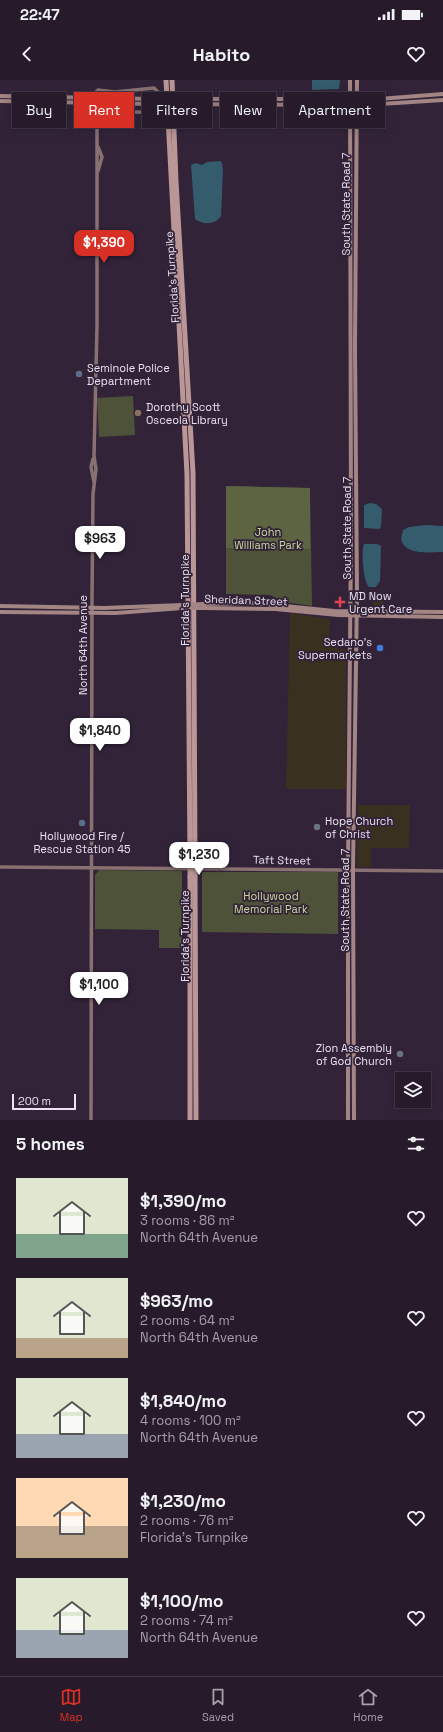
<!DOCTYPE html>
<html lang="en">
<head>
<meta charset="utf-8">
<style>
  body { margin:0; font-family:"Space Grotesk",sans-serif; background:#322737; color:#f1f3f6; height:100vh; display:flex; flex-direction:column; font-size:15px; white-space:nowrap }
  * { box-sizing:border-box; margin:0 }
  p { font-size:13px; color:#a4a1a9 }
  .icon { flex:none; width:22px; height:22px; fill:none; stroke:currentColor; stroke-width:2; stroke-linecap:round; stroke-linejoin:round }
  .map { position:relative; height:1040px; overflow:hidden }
  .sheet { display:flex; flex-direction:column; background:#261a2b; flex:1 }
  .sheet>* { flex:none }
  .top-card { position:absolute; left:12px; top:12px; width:419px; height:36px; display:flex; gap:8px }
  .fabs { position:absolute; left:395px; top:992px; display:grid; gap:8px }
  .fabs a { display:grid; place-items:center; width:36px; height:36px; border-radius:0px; background:#261a2b; box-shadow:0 2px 10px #0003,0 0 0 1px #423847; font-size:20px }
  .scale { position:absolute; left:12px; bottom:10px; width:64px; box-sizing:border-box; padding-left:4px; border:2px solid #ebe1f0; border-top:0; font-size:11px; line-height:14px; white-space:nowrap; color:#ebe1f0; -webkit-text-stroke:3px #322339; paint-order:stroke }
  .price { position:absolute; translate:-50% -34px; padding:0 9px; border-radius:8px; background:#fff; color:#222; font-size:13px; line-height:26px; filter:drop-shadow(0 1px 2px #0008) }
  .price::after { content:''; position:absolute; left:50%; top:24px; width:12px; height:9px; margin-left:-6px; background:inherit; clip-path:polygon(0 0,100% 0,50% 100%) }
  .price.current { background:#d93025; color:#fff }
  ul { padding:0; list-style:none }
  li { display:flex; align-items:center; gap:12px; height:100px; padding:0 16px }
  li span { display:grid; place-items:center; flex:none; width:112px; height:80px; border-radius:0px; color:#555 }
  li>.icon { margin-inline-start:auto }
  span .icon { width:48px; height:48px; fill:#fffc; stroke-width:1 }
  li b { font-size:17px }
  h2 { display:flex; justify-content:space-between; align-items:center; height:48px; padding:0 16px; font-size:17px }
  .tag { padding:0 14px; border-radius:0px; background:#261a2b; box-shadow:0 2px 10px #0003,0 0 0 1px #423847; font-size:14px; line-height:36px }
  .tag.current { background:#d93025; color:#fff }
  .status { display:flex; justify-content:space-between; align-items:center; height:28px; padding:0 20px; background:#261a2b; direction:ltr }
  .status svg { height:11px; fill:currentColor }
  header { display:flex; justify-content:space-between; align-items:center; height:52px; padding:0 16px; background:#261a2b; font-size:18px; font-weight:800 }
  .tab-bar { display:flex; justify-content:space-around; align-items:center; height:56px; border-top:1px solid #423847; background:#261a2b; font-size:11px; color:#a4a1a9 }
  .tab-bar a { display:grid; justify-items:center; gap:2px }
  .tab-bar .current { color:#d93025 }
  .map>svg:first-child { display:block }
  .commercial { fill:#393020 }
  .green { fill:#4d5239 }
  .forest { fill:#5d6441 }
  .water { fill:#345c6d }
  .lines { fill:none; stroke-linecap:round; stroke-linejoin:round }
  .secondary { stroke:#897171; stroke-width:3.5 }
  .primary { stroke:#a38584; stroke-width:4 }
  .highway { stroke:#bb9696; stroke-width:5 }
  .primary-bridge { stroke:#a38584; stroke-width:4 }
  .highway-bridge { stroke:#bb9696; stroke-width:5 }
  .service-dot { fill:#5c6f8a; stroke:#322339; stroke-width:1.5 }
  .education-dot { fill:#8d6e63; stroke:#322339; stroke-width:1.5 }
  .health-dot { fill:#e0444e; stroke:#322339; stroke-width:1.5 }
  .shop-dot { fill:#3f7fe0; stroke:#322339; stroke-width:1.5 }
  .worship-dot { fill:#6b7280; stroke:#322339; stroke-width:1.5 }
  .labels { text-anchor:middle; stroke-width:3.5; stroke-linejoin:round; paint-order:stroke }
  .street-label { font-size:11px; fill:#ebe1f0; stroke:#322339 }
  .poi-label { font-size:11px; fill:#ebe1f0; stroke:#322339; text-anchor:start }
  .park-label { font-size:11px; fill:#ccd99b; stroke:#322339 }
</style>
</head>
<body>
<div class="status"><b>22:47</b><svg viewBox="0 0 49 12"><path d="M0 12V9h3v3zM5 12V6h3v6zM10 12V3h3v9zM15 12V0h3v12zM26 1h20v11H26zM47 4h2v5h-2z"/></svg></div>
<header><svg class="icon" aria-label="back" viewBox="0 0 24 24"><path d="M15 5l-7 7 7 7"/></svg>Habito<svg class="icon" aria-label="heart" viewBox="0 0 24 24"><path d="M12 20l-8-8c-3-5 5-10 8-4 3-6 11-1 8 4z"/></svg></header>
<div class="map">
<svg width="443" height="1040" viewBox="0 0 443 1040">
  <rect width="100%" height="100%" fill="#322339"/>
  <!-- commercial -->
  <path class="commercial" d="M373 512H384V527H373Z
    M290 533 330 539 329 567 346 570V709H286Z
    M358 725H410L409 768H371V787H357Z"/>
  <!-- green -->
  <path class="green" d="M133 316 135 355 99 357 97 318Z
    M226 406 310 408 312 526 285 522 270 515 226 514Z
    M99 790 182 791V868H159V850L95 849V795Z
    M202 792H338V854L202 852Z"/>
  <!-- forest -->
  <path class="forest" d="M226 406 310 408V469L226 468Z"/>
  <!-- water -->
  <path class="water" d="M312 0H340L339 9 312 10Z
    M220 81 222 83 223 90 221 136C215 145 203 145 195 139L191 85 196 83 202 85 207 82Z
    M370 423 376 424 382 429 381 447 379 449 364 448V425Z
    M426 445 443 446V472C430 472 405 476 401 459L403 450 409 447Z
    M364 464H377L381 466 380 501 376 507H369C363 501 361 471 364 464Z"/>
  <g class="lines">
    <!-- secondary -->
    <path class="secondary" d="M96 17V12L98 10 115 12 154 8 159 13V29L156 33 97 30
      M98 91 102 77 98 67
      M93 379 91 387 94 402
      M0 787 443 791
      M91 1040 92 518 93 414 96 389 94 376 97 246V22"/>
    <!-- primary -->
    <path class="primary" d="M0 16 152 19
      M181 19H379L443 14
      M0 21 152 24
      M181 24 365 25 443 20
      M203 524 256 523 334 531 443 532
      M0 526 104 528 182 525
      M203 528 275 529 338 535 443 537
      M0 532 116 533 182 528
      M348 1040V789L351 456 350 0
      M354 1040 353 790 357 514 355 266 357 0"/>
    <!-- highway -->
    <path class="highway" d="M166 0 187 394 190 779
      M172 0 176 101 193 393 195 779
      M190 797V1040
      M195 797 196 1040"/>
    <!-- primary-bridge -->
    <path class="primary-bridge" d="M152 19H181
      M152 24H181
      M182 525 203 524
      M182 528H203"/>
    <!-- highway-bridge -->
    <path class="highway-bridge" d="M190 797V779
      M195 797V779"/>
  </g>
  <!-- markers -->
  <g class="service-dot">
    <circle cx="79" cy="294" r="4"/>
    <circle cx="82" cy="743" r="4"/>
  </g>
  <circle class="education-dot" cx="138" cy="333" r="4"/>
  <path class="health-dot" d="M338 516h4v4h4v4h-4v4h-4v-4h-4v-4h4z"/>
  <circle class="shop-dot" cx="380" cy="568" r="4"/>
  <g class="worship-dot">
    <circle cx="317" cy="747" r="4"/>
    <circle cx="400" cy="974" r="4"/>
  </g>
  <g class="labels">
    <!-- street labels -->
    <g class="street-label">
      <text transform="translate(346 124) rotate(-90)" y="4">South State Road 7</text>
      <text transform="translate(172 197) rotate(-94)" y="4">Florida's Turnpike</text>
      <text transform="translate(347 448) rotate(-90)" y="4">South State Road 7</text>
      <text transform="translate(185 520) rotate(-90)" y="4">Florida's Turnpike</text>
      <text transform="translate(246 520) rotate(2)" y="4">Sheridan Street</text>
      <text transform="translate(83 565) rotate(-90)" y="4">North 64th Avenue</text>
      <text transform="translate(282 780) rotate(1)" y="4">Taft Street</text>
      <text transform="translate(345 820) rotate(-90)" y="4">South State Road 7</text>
      <text transform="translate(185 856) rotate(-90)" y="4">Florida's Turnpike</text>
    </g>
    <!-- poi labels -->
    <g class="poi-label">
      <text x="87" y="292">Seminole Police<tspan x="87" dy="13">Department</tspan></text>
      <text x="146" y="331">Dorothy Scott<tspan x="146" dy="13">Osceola Library</tspan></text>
      <text x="349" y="520">MD Now<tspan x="349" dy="13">Urgent Care</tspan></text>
      <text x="372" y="566" text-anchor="end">Sedano's<tspan x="372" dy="13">Supermarkets</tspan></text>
      <text x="325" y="745">Hope Church<tspan x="325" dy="13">of Christ</tspan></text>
      <text x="82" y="760" text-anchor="middle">Hollywood Fire /<tspan x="82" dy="13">Rescue Station 45</tspan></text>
      <text x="392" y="972" text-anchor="end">Zion Assembly<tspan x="392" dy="13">of God Church</tspan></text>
    </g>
    <!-- park labels -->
    <g class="park-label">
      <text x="268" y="456">John<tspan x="268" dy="13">Williams Park</tspan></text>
      <text x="271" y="820">Hollywood<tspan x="271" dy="13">Memorial Park</tspan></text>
    </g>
  </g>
</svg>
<div class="fabs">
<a><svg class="icon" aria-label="layers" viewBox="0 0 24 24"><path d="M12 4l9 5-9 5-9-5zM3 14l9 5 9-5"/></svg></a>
</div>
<div class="scale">200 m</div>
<b class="price current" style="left:104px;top:184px">$1,390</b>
<b class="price" style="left:100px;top:480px">$963</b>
<b class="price" style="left:100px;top:672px">$1,840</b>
<b class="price" style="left:199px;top:796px">$1,230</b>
<b class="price" style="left:99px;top:926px">$1,100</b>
<div class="top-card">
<a class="tag">Buy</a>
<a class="tag current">Rent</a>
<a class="tag">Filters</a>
<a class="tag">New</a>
<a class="tag">Apartment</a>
</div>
</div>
<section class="sheet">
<h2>5 homes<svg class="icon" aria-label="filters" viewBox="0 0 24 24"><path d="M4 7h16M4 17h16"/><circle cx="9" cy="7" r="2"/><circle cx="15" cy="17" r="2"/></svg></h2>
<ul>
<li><span style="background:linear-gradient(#dfe7d0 70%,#7fa58c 0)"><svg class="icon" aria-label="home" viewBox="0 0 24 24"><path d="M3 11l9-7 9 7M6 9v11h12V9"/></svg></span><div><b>$1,390/mo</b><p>3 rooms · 86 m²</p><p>North 64th Avenue</p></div><svg class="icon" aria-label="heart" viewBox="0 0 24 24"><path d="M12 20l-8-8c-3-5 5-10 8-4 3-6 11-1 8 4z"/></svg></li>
<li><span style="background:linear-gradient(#dfe7d0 75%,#b9a48a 0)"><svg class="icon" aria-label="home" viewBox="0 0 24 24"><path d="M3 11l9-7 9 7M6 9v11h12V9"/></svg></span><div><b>$963/mo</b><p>2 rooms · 64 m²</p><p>North 64th Avenue</p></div><svg class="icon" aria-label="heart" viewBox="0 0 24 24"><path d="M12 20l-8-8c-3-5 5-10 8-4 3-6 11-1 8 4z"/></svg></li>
<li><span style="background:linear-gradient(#dfe7d0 70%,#9aa5b1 0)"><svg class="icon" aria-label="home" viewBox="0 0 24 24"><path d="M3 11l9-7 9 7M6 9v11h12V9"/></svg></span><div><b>$1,840/mo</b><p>4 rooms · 100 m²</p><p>North 64th Avenue</p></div><svg class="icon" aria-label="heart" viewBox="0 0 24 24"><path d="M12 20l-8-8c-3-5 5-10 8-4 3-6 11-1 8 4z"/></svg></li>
<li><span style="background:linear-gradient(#ffd9b3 60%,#b9a48a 0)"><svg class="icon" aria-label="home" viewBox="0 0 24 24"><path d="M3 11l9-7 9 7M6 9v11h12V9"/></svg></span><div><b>$1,230/mo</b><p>2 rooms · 76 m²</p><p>Florida's Turnpike</p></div><svg class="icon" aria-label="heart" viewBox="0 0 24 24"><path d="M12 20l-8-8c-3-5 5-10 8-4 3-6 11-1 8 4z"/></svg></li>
<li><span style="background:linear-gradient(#dfe7d0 65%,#9aa5b1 0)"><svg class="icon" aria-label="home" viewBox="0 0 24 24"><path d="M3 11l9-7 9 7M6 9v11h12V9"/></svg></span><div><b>$1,100/mo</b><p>2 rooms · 74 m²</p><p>North 64th Avenue</p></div><svg class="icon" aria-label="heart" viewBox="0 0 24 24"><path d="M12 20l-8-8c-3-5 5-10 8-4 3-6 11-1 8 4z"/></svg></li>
</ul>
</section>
<nav class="tab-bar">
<a class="current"><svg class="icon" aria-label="map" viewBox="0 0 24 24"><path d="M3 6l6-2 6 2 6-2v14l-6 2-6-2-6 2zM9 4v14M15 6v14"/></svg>Map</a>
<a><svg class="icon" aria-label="saved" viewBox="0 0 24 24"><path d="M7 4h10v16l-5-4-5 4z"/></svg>Saved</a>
<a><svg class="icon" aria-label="home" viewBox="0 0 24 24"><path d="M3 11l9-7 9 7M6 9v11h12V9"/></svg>Home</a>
</nav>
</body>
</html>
